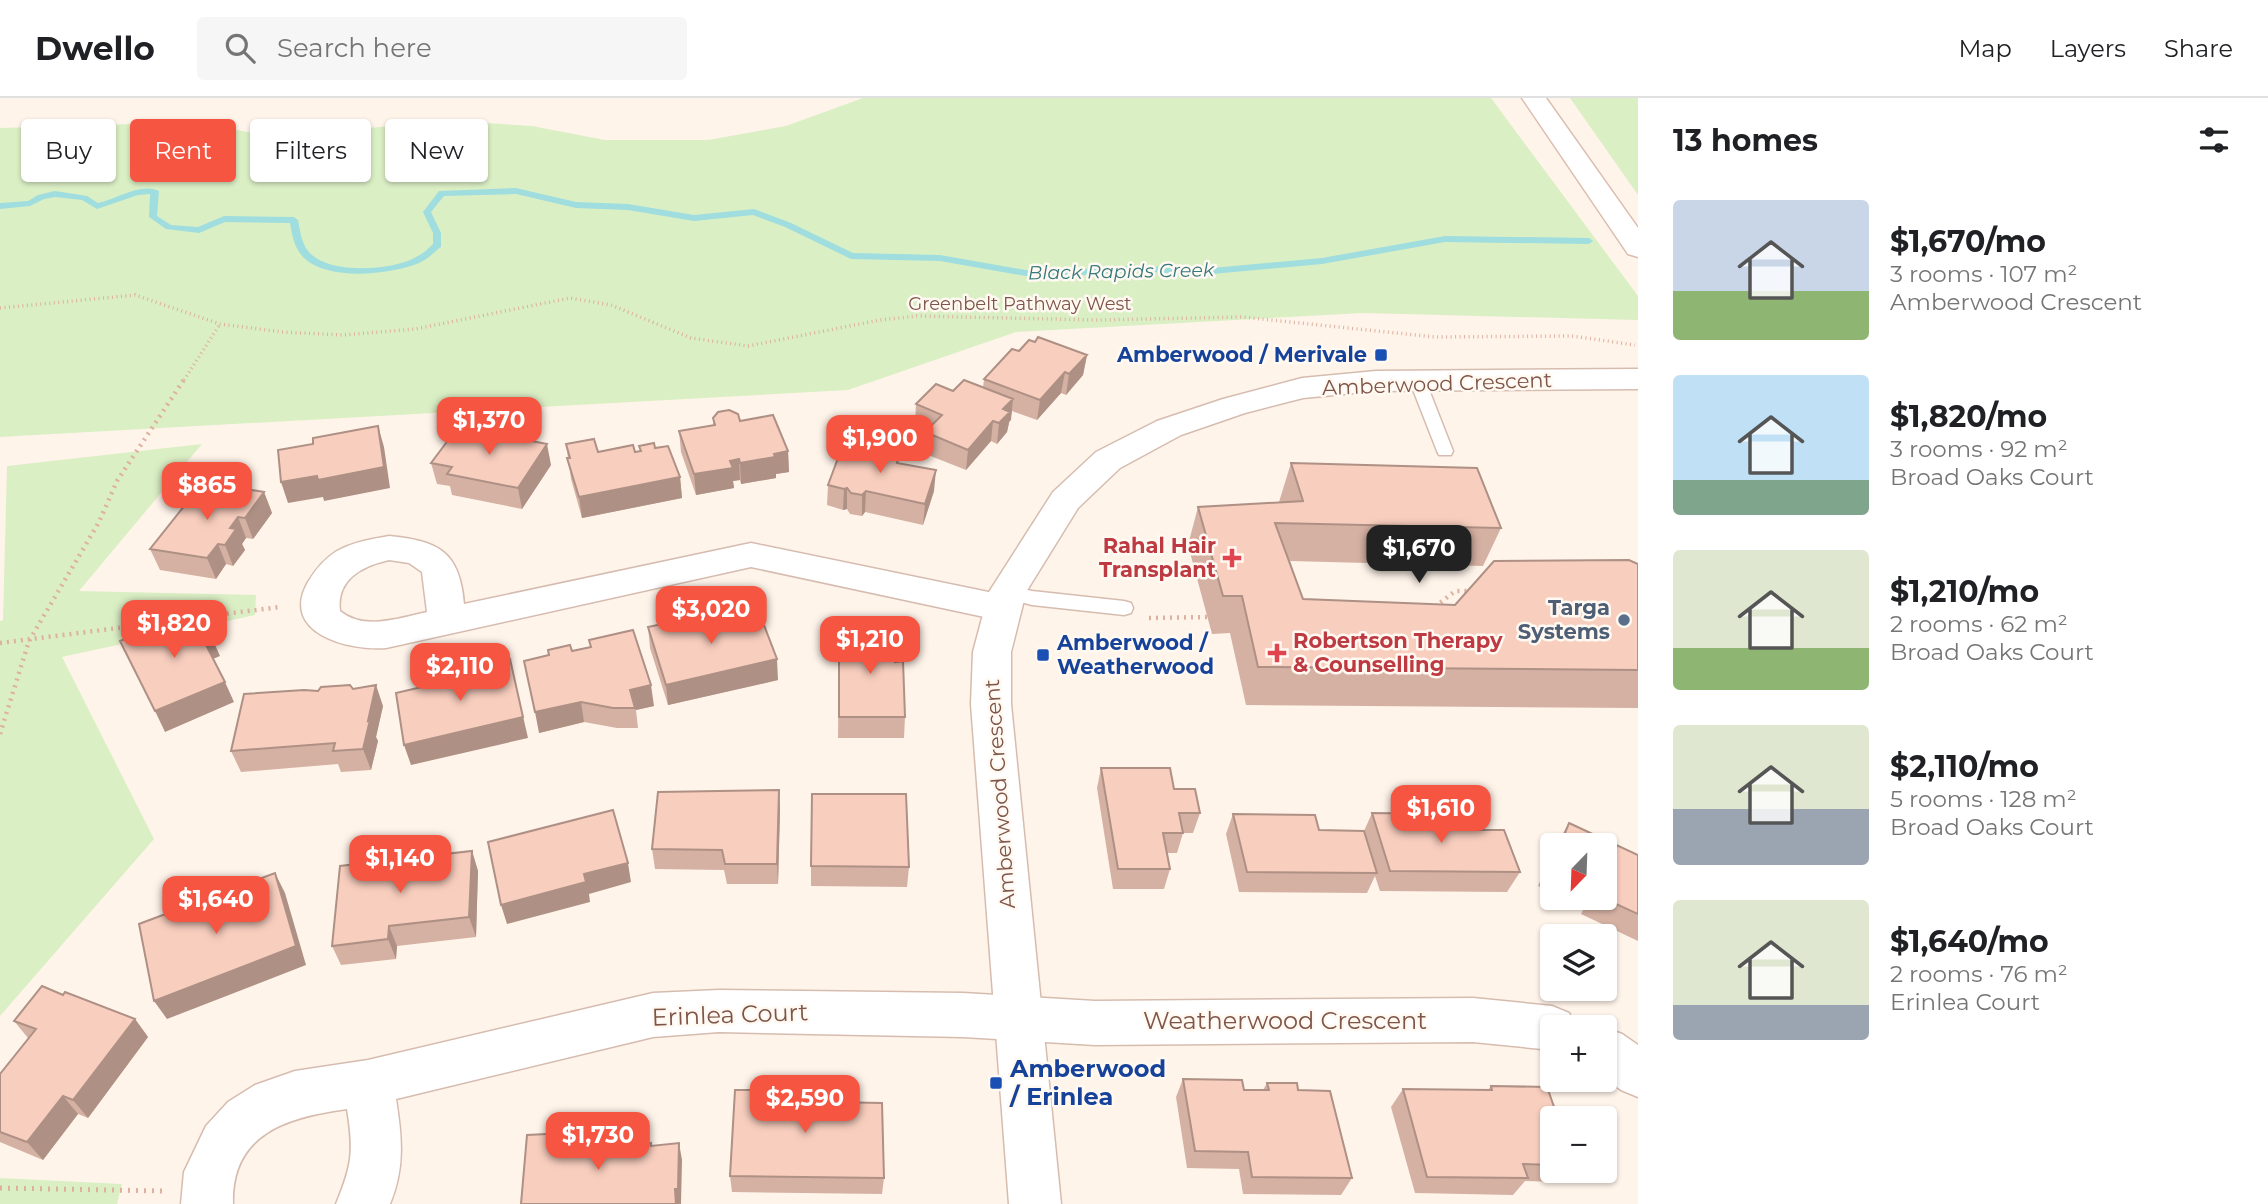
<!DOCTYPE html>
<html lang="en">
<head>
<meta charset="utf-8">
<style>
  body { margin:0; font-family:Montserrat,sans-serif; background:#f6f6f6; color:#202124; height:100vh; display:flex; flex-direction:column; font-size:26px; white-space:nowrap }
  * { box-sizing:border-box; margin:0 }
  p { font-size:23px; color:#757577 }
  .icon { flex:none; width:38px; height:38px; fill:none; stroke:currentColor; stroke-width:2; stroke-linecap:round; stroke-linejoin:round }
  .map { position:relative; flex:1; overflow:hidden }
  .side { display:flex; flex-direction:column; background:#fff; width:630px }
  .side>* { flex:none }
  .banner { position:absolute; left:21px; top:21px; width:665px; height:63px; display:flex; gap:14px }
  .needle { width:46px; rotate:203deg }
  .buttons { position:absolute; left:1540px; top:735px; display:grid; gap:14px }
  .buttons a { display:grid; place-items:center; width:77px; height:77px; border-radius:7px; background:#fff; box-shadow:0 2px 5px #0004; font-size:35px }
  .price { position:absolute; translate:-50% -60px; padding:0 16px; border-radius:14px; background:#f65541; color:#fff; font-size:23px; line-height:46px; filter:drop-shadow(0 2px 4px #0008) }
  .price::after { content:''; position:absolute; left:50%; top:42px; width:21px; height:16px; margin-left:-10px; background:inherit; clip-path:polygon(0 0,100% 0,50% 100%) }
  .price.on { background:#222; color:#fff }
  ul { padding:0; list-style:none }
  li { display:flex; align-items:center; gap:21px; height:175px; padding:0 35px }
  li span { display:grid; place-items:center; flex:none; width:196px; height:140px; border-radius:7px; color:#555 }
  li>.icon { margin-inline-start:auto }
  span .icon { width:84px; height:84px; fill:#fffc; stroke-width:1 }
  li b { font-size:30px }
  h2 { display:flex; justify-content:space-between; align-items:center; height:84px; padding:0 35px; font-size:30px }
  .chip { padding:0 24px; border-radius:7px; background:#fff; box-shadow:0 2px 5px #0004; font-size:24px; line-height:63px }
  .chip.on { background:#f65541; color:#fff }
  header { display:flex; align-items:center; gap:42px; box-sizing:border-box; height:98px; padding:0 35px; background:#fff; border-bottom:2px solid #e0e0e0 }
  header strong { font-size:33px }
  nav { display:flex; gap:38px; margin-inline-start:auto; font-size:24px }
  .search { width:490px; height:63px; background:#f6f6f6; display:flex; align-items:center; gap:18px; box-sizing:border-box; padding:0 24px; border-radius:7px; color:#757577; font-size:26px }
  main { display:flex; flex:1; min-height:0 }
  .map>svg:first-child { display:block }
  .green { fill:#dbefc5 }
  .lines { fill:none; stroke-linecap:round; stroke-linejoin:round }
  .stream { fill:#9fdddf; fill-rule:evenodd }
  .service-casing { stroke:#d6bcaf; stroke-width:3 }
  .minor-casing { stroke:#d6bcaf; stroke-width:3 }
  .tertiary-casing { stroke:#d6bcaf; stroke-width:3 }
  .secondary-casing { stroke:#dbbdae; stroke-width:3 }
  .path-far2 { stroke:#deb09f; stroke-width:3.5; stroke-dasharray:1 3.5; stroke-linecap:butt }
  .path-far1 { stroke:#deb09f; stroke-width:4.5; stroke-dasharray:2 5; stroke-linecap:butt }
  .path { stroke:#deb09f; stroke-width:5; stroke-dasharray:2 6; stroke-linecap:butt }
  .service { fill:#fff; fill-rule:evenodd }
  .minor { fill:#fff; fill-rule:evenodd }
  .tertiary { fill:#fff; fill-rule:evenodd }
  .secondary { fill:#fff; fill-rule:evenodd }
  .wall { fill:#d5b1a3 }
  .shaded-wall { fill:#ae9085 }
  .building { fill:#f8cebe; stroke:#ae9085; stroke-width:2 }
  .transit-dot { fill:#1a4fb4; stroke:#fff9f2; stroke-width:2.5 }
  .health-dot { fill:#e0444e; stroke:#fff9f2; stroke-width:2.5 }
  .service-dot { fill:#5c6f8a; stroke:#fff9f2; stroke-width:2.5 }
  .labels { text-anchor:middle; stroke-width:5; stroke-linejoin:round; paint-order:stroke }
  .far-street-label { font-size:18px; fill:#7e5548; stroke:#fff9f2 }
  .far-water-label { font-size:19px; font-style:italic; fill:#36797d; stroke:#fff9f2 }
  .transit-label { font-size:21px; font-weight:bold; fill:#164399; stroke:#fff9f2; text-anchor:end }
  .street-label { font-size:21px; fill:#7e5548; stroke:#fff9f2 }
  .health-label { font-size:21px; font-weight:bold; fill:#be3a42; stroke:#fff9f2; text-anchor:end }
  .service-label { font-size:21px; font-weight:bold; fill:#4e5e75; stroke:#fff9f2; text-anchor:end }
  .near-street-label { font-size:24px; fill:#7e5548; stroke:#fff9f2 }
  .near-transit-label { font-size:24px; font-weight:bold; fill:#164399; stroke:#fff9f2; text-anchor:start }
</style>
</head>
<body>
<header>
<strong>Dwello</strong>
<div class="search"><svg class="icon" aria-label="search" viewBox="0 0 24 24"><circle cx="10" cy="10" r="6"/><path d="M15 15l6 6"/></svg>Search here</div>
<nav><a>Map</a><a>Layers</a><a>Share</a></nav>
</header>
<main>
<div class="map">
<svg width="1638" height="1106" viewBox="0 0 1638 1106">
  <rect width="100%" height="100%" fill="#fff4ea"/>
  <!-- green -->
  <path class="green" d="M863 0H1491L1638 198V222L1363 215 1016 234 848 292 0 339V30L196 24 268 38 454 23 532 28 605 42H708L786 28Z
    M1570 0H1638V97Z
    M202 346 79 493 256 497 255 517 62 559 154 741 0 918V523L3 522 7 368Z
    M0 1080 122 1086 117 1106H0Z"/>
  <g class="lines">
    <!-- stream -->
    <path class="stream" d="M516 90 576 104 628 106 694 117 754 111 791 125 853 155 940 157 1037 174 1143 167 1190 172 1322 160 1445 138 1589 140 1593 143 1589 146 1445 144 1322 166 1190 178 1143 173 1037 180 940 163 851 161 785 129 753 117 694 123 628 112 576 110 516 96 444 98 431 114 441 135V149C434 154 428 161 419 165 390 177 328 183 304 160 294 150 292 137 290 125L225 124 199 135 166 131 149 119 150 96 138 97 97 111 82 102 55 99 44 101 30 108 0 111V105L28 103 38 97 55 93 87 98 98 105C117 101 141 84 159 93L157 118 171 127 198 129 224 118 294 119 298 122C300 132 301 144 308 153 327 177 392 173 416 159 423 156 428 151 433 146V135L423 114 439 93Z"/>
    <defs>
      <path id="service" d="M1418 279 1426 284 1453 353 1451 357H1439L1437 353 1410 284Z
        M1008 487 1032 493 1124 503 1131 505 1133 510 1131 515 1124 517 1032 507 1001 499 999 494 1001 489Z"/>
      <path id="minor" d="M389 438C438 443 460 453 464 506L751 445 1003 497 1016 501 1022 510 1016 519 1003 523 751 469 386 550C348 553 279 535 308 484 316 471 324 461 337 453 353 444 372 441 389 438ZM389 462 409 465 422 474 427 514C399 520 364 533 340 513 336 482 362 468 389 462Z
        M719 892 963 895 1095 903 1473 900 1552 908 1569 915 1576 929H1552V952L1473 944 1095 947 963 939 719 934 653 939 396 1001C402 1039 405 1070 390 1106H336C352 1067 354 1054 347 1011 288 1019 231 1035 233 1106H181L184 1074 206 1028 228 1004 255 987 295 973 368 962 653 895Z
        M1605 930 1622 936 1638 947V999L1621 992 1605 980Z"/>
      <path id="tertiary" d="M1638 271V291L1376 293 1303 300 1245 315 1181 337 1120 370 1078 410 1026 494 1011 554V606L1061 1106H1009L971 606 973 554 989 494 1053 394 1096 354 1157 323 1223 301 1302 280 1376 273Z"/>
      <path id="secondary" d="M1522 0H1546L1638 130V159L1628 156Z"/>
    </defs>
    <!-- service casing -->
    <use href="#service" class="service-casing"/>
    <!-- minor casing -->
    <use href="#minor" class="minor-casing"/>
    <!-- tertiary casing -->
    <use href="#tertiary" class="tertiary-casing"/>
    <!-- secondary casing -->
    <use href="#secondary" class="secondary-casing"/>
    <!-- path-far2 -->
    <path class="path-far2" d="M0 210 135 197 220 226 282 234 343 237 415 231 570 200 611 207 691 240 748 248 880 222 917 218 1098 222 1242 219 1435 239 1572 238 1635 247
      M184 282 220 226"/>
    <!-- path-far1 -->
    <path class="path-far1" d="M1435 509 1455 493H1473
      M199 519 280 509
      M1149 520 1208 519
      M0 545 173 523
      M0 636 29 543 99 424 117 383 185 280"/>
    <!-- path -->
    <path class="path" d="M0 1090 164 1093"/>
    <!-- service -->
    <use href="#service" class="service"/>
    <!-- minor -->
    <use href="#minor" class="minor"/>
    <!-- tertiary -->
    <use href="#tertiary" class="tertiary"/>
    <!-- secondary -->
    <use href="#secondary" class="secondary"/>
  </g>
  <!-- wall -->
  <path class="wall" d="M1035 244 1087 257 1083 277 1066 297 1061 295 1037 322 1012 313 1007 334 997 346 991 343 966 372 923 355 925 334 927 332 915 326 916 306 953 293 983 290 984 281 1019 253Z
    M713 320 740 323 788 353 789 374 776 376V380L741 386 740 382 733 383 734 390 696 397 681 354 679 333 713 327Z
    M879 345 878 358 898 361V366L934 393 923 427 865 414 862 418 850 416 847 411 843 412 827 407 828 387 849 353Z
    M566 346 598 354H635L640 353 639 348 655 350 680 379 682 400 582 420 571 381Z
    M431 365 551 367 522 411 452 397 450 388 437 386Z
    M1291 365 1501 430 1483 468 1290 463 1303 501 1455 507 1638 466V610L1246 607 1230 535 1212 536 1188 447 1198 409 1279 404Z
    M264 394 272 415 253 441 246 440 242 446 245 452 233 468 226 466 216 481 160 472 150 451 198 409Z
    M707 517 735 520 778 582 668 607 650 550 648 529 696 528 708 525Z
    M839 534 895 564 905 619 904 640H838Z
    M589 542 654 608 636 612 638 630H617L584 624 539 635 572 553 591 549Z
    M353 591 383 608 376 639 378 643 371 672 341 674 338 666 241 674 231 653 318 593Z
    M1101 670 1174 691 1200 715 1193 735H1183L1177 755H1167L1170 771 1164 791H1113L1097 690Z
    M779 692 780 712 778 786H727L724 772 655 771 652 751Z
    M1372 715 1460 732 1520 774 1507 794 1380 793 1375 778 1367 795 1239 794 1226 736 1233 716 1319 732 1364 733Z
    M1569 725 1638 757V843L1581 816 1584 810 1563 800H1605V747H1556Z
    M472 753 478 773 476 839 397 848 396 861 341 867 332 848Z
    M1552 755V795L1538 788Z
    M811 768 909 769 907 789 811 788Z
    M63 897 135 921 148 939 88 1020 78 1016 43 1062 0 1044V976L28 940 14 923Z
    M1183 981 1244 992H1263L1267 985 1298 992 1352 1080 1341 1097 1243 1096 1239 1071 1187 1070 1176 999Z
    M1491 988 1552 1020V1073H1569L1559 1084 1525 1083 1513 1097 1415 1095 1391 1009 1403 991 1488 992Z
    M798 992 829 1004 884 1080 882 1096 732 1094 730 1078Z"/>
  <!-- shaded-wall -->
  <path class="shaded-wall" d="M1087 257 1083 277 1066 297 1069 276Z
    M1065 274 1061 295 1037 322 1040 302Z
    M1013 301 1011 322 1009 324 1007 334 997 346 999 325 1003 311Z
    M993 323 991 343 966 372 968 352Z
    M378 328 384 349 390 390 324 403 323 399 288 405 281 384Z
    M879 345 878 365 870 356Z
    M547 346 551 367 522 411 518 390Z
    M788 353 789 374 776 376V380L741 386 740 365Z
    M739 361 740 382 733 383 734 390 696 397 694 376 730 363Z
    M936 372 934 393 923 427 925 406Z
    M680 379 682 400 582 420 579 399Z
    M847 390V411L843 412 844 391Z
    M866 393 865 414 862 418V397Z
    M264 394 272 415 253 441 245 420Z
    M238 419 246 440 242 446 245 452 233 468 225 447 230 430Z
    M218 446 226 466 216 481 207 460Z
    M211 538 220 558 213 561 203 541Z
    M510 561 528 640 411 667 404 647Z
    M777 561 778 582 668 607 666 587Z
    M225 584 234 604 165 634 155 613Z
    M376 587 383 608 376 639 378 643 371 672 363 651 368 623Z
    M651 587 654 608 636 612 630 592Z
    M581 604 584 624 539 635 535 614Z
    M779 692 780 712 778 786 777 766Z
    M472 753 478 773 476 839 469 819Z
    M628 765 631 784 589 796 590 804 507 826 501 807 584 776Z
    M275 775 285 795 306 867 167 921 154 903Z
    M389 828 397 848 396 861 388 841Z
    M135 921 148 939 88 1020 73 1002Z
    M63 998 78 1016 43 1062 27 1044Z
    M587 1034 592 1052 587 1048Z
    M679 1045 682 1062 681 1106H676L675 1091Z"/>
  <!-- building -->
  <path class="building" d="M1038 239 1087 257 1069 276 1065 274 1040 302 984 281 1012 251 1019 253 1029 242 1035 244Z
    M964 282 1013 301 1003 311 1010 314 999 325 993 323 968 352 925 334 942 317 916 306 936 286 953 293Z
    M729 312 738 316 740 323 773 317 788 353 774 356 775 359 740 365 739 361 730 363 733 370 694 376 679 333 715 327 713 320 718 314Z
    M378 328 384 369 318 382 317 378 281 384 278 352 313 346V340Z
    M458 329 547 346 518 390 447 376 452 369 431 365Z
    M594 341 598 354 633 347 635 354 641 353 639 348 654 345 655 350 668 348 680 379 579 399 567 360H570L566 346Z
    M858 341 879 345 870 356 898 361 897 365 936 372 925 406 866 393 862 397 851 395 847 390 844 391 828 387 841 352 849 353Z
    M1291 365 1477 370 1501 430 1275 425 1303 501 1455 507 1494 463 1629 462 1638 466V572L1258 569 1242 498H1223L1198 409 1303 403Z
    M216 386 264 394 245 420 238 419 230 430 236 431 225 447 218 446 207 460 150 451 185 407 198 409Z
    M732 511 735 520 759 514 777 561 666 587 648 529 690 520 696 528 710 525 707 517Z
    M198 512 211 538 203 541 225 584 155 613 120 543Z
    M633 532 651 587 630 592 635 610H613L581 604 535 614 524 563 549 557 548 552 570 547 572 553 591 549 589 542Z
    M839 534H894L895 564 903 563 905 619H839Z
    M510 561 523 619 404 647 396 595 426 588 425 584 446 579 447 583 468 579 467 570Z
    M350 587 353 591 376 587 368 623 370 622 363 651 333 653 335 645 231 653 244 596 304 592 318 593 321 589Z
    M1101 670H1170L1174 691H1195L1200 715H1179L1183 735H1163L1170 771H1118Z
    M779 692 777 766H725L722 752 652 751 658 694Z
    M812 696H906L909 769 811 768Z
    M613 712 628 765 584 776 586 784 501 807 488 744Z
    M1372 715 1454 716 1460 732H1504L1520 774 1390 773Z
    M1233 716 1315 717 1319 732 1364 733 1377 775 1247 774Z
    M1569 725 1638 757V816L1603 800H1605V747H1560Z
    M472 753 469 819 389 828 388 841 332 848 340 768Z
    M275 775 296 848 154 903 139 826Z
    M42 888 63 897 65 894 135 921 73 1002 63 998 27 1044 0 1034V976L36 931 14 923Z
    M1183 981 1242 982 1244 992H1269L1267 985H1297L1298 992 1330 993 1352 1080 1252 1079 1248 1054 1195 1053Z
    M768 984H798L797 992 829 993V1004L882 1005 884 1080 730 1078 735 992H768Z
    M1491 988 1547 989 1558 1020H1552V1067L1523 1066 1528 1080 1427 1079 1403 991 1492 992Z
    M587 1034V1048H593V1051L605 1050 609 1047V1042H622L621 1045 646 1041V1046L651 1045V1048L679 1045 678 1091H675L676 1106H521L527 1037Z"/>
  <!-- markers -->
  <g class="transit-dot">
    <rect x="1374" y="250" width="14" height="14" rx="3.5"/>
    <rect x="1036" y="550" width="14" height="14" rx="3.5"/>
    <rect x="989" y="978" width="14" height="14" rx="3.5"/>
  </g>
  <g class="health-dot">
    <path d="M1228.5 449.5h7v7h7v7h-7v7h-7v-7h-7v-7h7z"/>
    <path d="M1273.5 544.5h7v7h7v7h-7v7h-7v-7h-7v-7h7z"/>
  </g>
  <circle class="service-dot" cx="1624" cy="522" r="7"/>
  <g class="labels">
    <!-- far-street labels -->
    <g class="far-street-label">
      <text x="1020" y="212">Greenbelt Pathway West</text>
    </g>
    <!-- far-water labels -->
    <g class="far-water-label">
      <text transform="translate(1121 173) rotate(-1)" y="7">Black Rapids Creek</text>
    </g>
    <!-- transit labels -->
    <g class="transit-label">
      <text x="1367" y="264">Amberwood / Merivale</text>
      <text x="1057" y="552" text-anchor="start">Amberwood /<tspan x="1057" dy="24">Weatherwood</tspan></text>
    </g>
    <!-- street labels -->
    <g class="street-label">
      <text transform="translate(1437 286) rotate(-2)" y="7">Amberwood Crescent</text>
      <text transform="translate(1000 696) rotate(-94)" y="7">Amberwood Crescent</text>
    </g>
    <!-- health labels -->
    <g class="health-label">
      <text x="1216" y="455">Rahal Hair<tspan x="1216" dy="24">Transplant</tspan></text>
      <text x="1293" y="550" text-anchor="start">Robertson Therapy<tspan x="1293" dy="24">&amp; Counselling</tspan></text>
    </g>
    <!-- service labels -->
    <g class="service-label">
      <text x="1610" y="517">Targa<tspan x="1610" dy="24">Systems</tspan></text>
    </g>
    <!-- near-street labels -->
    <g class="near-street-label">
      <text transform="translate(730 917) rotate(-2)" y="8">Erinlea Court</text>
      <text x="1285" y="931">Weatherwood Crescent</text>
    </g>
    <!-- near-transit labels -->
    <g class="near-transit-label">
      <text x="1010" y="979">Amberwood<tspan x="1010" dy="28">/ Erinlea</tspan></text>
    </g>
  </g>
</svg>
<div class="buttons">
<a><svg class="needle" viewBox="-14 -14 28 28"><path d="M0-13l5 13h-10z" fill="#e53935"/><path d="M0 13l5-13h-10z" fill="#757577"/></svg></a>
<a><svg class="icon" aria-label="layers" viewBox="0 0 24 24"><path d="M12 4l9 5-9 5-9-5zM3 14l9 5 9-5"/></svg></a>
<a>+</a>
<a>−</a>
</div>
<b class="price" style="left:489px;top:359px">$1,370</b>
<b class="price" style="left:880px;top:377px">$1,900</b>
<b class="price" style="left:207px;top:424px">$865</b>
<b class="price on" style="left:1419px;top:487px">$1,670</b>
<b class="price" style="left:711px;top:548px">$3,020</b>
<b class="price" style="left:174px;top:562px">$1,820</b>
<b class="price" style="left:870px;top:578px">$1,210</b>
<b class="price" style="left:460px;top:605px">$2,110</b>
<b class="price" style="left:1441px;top:747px">$1,610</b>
<b class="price" style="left:400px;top:797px">$1,140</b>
<b class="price" style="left:216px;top:838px">$1,640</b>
<b class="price" style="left:805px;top:1037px">$2,590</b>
<b class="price" style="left:598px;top:1074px">$1,730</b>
<div class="banner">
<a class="chip">Buy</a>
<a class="chip on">Rent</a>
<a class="chip">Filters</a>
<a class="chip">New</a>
</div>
</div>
<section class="side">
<h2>13 homes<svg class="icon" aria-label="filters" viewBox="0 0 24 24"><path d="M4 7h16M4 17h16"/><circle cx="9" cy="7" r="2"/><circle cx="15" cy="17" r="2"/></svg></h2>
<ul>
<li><span style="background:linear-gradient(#c9d6e8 65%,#8fb573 0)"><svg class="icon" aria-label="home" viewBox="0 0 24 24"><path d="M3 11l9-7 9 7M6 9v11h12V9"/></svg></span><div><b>$1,670/mo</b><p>3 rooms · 107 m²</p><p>Amberwood Crescent</p></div></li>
<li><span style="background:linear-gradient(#bfe0f5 75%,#7fa58c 0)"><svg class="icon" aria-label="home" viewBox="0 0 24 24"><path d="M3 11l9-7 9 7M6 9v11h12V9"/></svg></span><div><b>$1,820/mo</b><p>3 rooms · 92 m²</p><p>Broad Oaks Court</p></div></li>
<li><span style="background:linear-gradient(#dfe7d0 70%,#8fb573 0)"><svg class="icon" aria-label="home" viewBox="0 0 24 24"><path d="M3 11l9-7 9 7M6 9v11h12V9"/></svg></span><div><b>$1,210/mo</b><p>2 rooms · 62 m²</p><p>Broad Oaks Court</p></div></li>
<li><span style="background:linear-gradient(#dfe7d0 60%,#9aa5b1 0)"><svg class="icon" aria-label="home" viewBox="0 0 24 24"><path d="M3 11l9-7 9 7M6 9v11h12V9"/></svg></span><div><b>$2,110/mo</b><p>5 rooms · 128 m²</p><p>Broad Oaks Court</p></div></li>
<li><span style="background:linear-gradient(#dfe7d0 75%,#9aa5b1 0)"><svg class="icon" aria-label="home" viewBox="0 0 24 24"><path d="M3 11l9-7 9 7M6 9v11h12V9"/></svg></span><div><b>$1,640/mo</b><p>2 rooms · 76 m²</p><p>Erinlea Court</p></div></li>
</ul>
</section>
</main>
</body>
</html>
